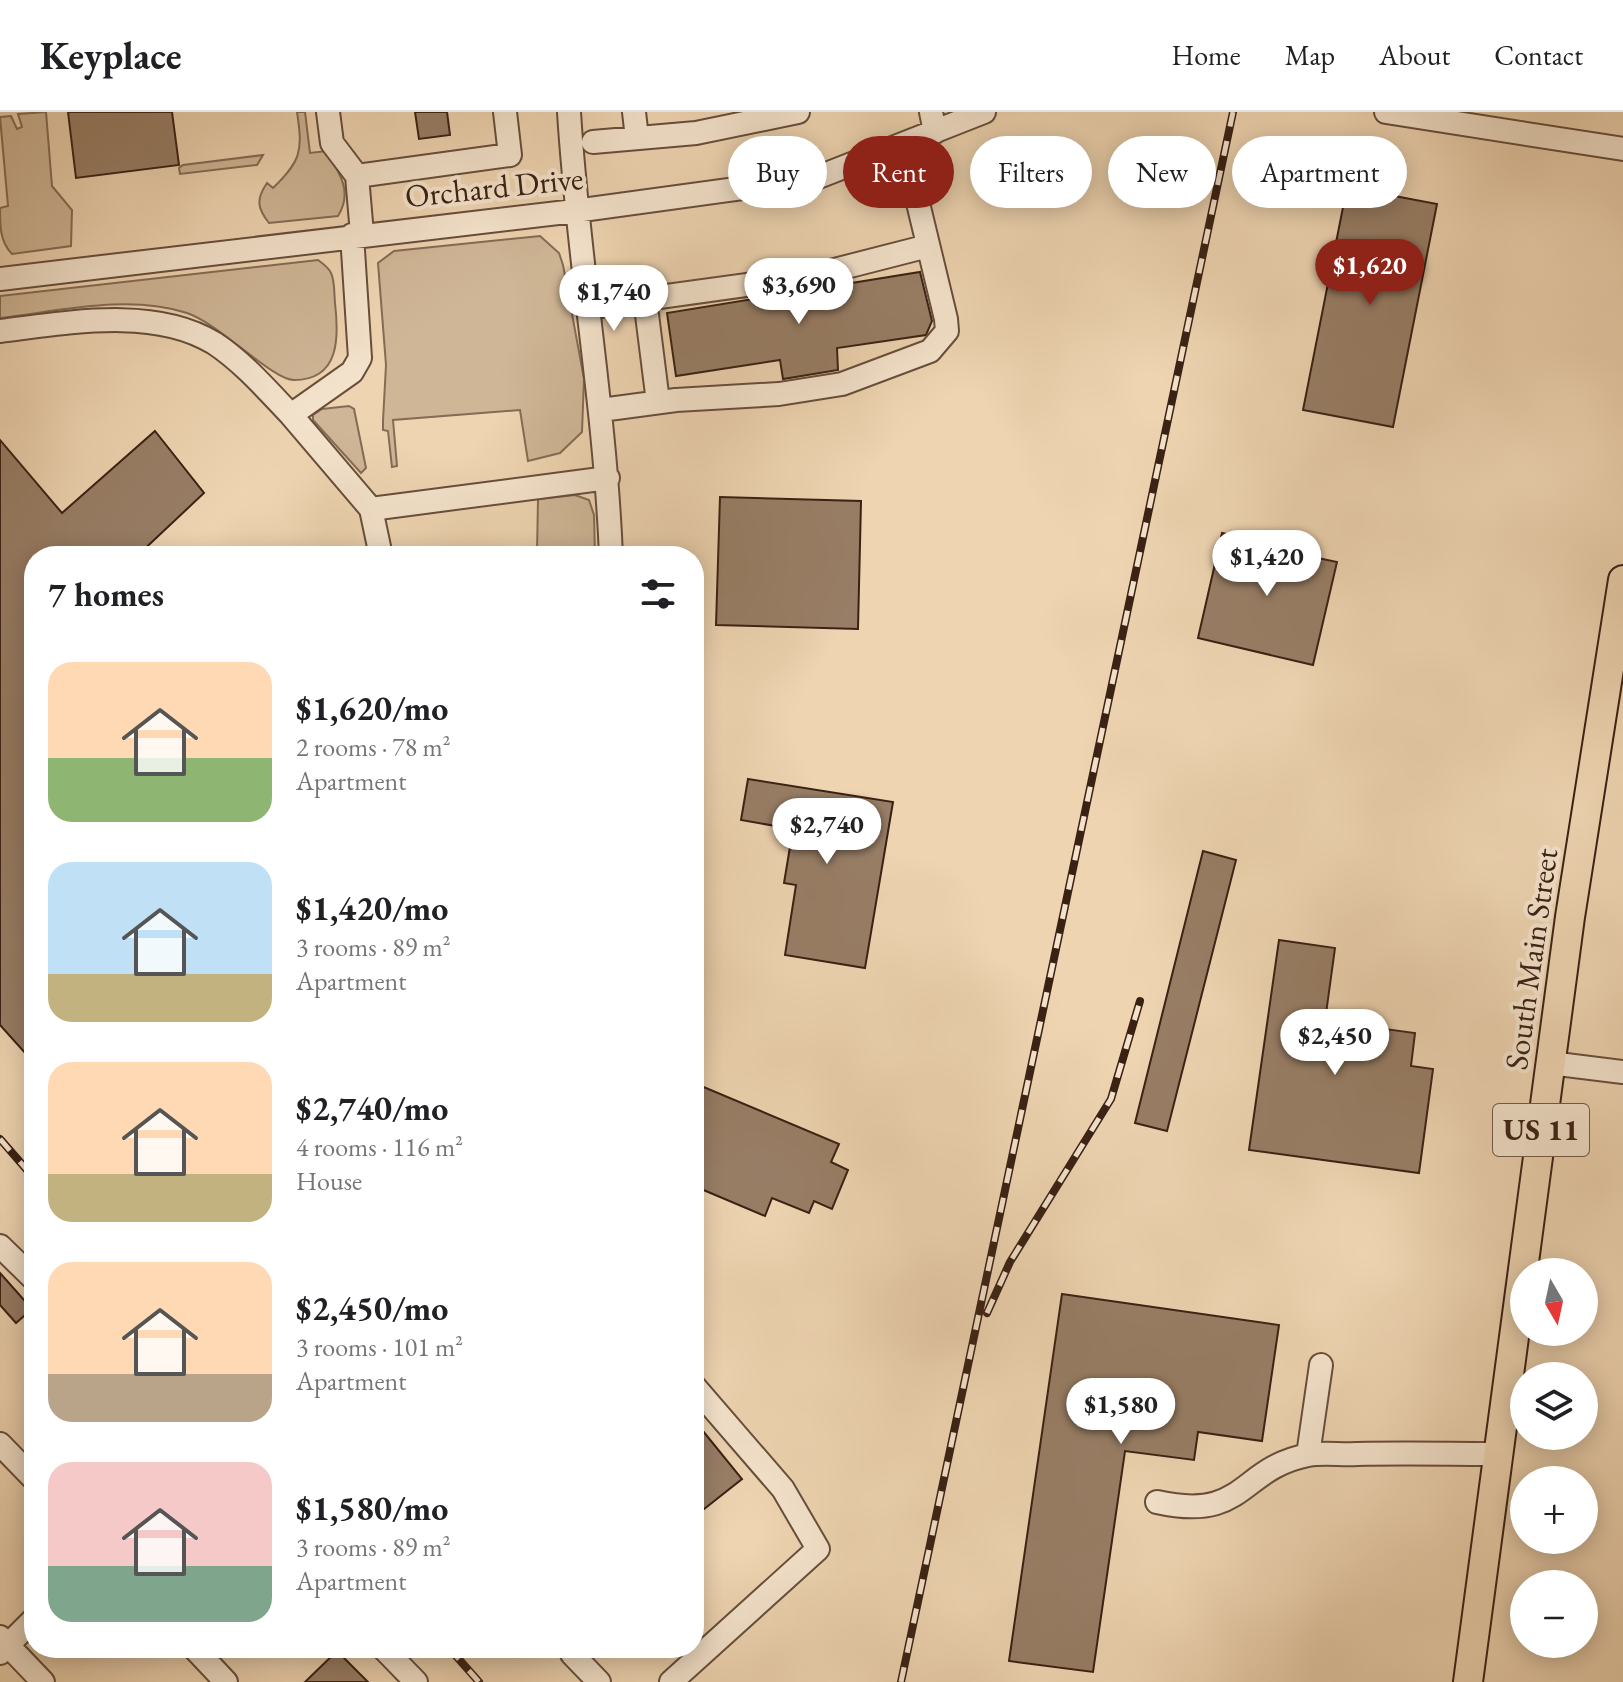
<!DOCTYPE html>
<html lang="en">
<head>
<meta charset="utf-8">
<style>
  body { margin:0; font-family:"EB Garamond",serif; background:#f2f2f2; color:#202124; height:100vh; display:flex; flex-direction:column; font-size:30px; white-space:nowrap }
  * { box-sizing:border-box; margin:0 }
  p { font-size:26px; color:#757577 }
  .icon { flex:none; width:44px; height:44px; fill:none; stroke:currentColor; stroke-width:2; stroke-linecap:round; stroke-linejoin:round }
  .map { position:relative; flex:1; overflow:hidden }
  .sheet { position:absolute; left:24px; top:434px; width:680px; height:1112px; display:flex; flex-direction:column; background:#fff; border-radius:32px; box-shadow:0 4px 20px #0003 }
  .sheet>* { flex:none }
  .guide { position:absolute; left:728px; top:24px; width:760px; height:72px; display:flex; gap:16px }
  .needle { width:52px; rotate:171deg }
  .fabs { position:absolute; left:1510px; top:1146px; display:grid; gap:16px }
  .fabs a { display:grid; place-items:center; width:88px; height:88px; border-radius:50%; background:#fff; box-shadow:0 4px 20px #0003; font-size:40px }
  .price { position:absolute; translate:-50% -68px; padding:0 18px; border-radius:28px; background:#fff; color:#222; font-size:26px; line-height:52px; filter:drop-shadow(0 2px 4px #0008) }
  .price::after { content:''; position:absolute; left:50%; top:48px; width:24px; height:18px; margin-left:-12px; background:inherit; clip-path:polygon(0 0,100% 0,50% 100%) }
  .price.active { background:#8f2418; color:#fff }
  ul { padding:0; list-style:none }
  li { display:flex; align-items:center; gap:24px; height:200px; padding:0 24px }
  li span { display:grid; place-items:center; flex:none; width:224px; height:160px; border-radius:24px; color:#555 }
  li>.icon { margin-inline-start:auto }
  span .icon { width:96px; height:96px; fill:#fffc; stroke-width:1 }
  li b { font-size:34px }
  h2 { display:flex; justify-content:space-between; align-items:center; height:96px; padding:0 24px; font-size:34px }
  .chip { padding:0 28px; border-radius:36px; background:#fff; box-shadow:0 4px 20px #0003; font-size:28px; line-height:72px }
  .chip.active { background:#8f2418; color:#fff }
  header { display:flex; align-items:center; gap:48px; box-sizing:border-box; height:112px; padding:0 40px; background:#fff; border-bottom:2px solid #e0e0e0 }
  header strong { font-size:38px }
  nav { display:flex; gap:44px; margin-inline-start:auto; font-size:28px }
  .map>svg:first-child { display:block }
  .green { fill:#cfb696; stroke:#846c55; stroke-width:2 }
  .building { fill:#987e66; stroke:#3a2114; stroke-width:2 }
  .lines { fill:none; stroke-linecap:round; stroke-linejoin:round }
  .minor-casing { stroke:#674e3b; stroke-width:26 }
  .major-casing { stroke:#3a2114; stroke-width:32 }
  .minor { stroke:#f4e3cc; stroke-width:22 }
  .major { stroke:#eed4b1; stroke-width:28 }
  .rail-casing { stroke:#3a2114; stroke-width:8 }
  .rail { stroke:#f4e3cc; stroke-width:5; stroke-dasharray:15; stroke-linecap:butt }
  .labels { text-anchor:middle; stroke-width:8; stroke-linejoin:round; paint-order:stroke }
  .shield { fill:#f4e3cc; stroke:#725b4b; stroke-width:2 }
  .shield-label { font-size:30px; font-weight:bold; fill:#3a2114 }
  .street-label { font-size:32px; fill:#3a2114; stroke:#f4e3cc }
</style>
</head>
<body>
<header>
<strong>Keyplace</strong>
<nav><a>Home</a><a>Map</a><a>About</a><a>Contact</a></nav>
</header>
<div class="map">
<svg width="1623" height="1570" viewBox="0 0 1623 1570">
  <rect width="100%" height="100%" fill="#eed4b1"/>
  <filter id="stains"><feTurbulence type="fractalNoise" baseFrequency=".0025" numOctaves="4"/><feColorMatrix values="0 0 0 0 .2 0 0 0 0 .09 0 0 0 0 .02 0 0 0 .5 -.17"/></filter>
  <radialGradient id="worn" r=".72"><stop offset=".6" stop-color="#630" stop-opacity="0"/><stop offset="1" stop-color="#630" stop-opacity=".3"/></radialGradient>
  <!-- green -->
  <path class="green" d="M46 0 52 74 72 98 71 134 12 142C0 130 0 114 0 96L8 94 0 5 11 4 17 17 22 15 18 2Z
    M297 0H305L310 41 326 39C340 61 353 80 338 104L269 111C257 96 256 87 267 71L273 76C301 49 303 39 297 0Z
    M263 43 257 53 180 62 179 56 183 53Z
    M540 124 559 141 563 153 584 267 582 320 560 341 528 349 520 298 393 308 397 354 392 355 388 319 383 318V309L386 253 378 151 394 139Z
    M318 148C322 151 329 156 331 161 335 169 334 182 335 191 339 225 340 268 294 268 272 268 220 212 187 201 128 182 60 199 0 206V184Z
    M349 294 354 297 366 356 361 361 313 308V303L322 297Z
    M575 383 589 388 594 403 595 444H532L537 440 538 387Z"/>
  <!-- building -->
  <path class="building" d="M68 0H172L179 53 76 66Z
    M415 0H447L450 23 419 27Z
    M1347 75 1437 92 1393 315 1303 298Z
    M920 160 932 209 926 223 837 236 838 258 783 267 780 248 676 264 667 201Z
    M155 319 204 381 137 444H34V951L0 913V328L62 401Z
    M720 385 861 389 858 517 716 513Z
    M1262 419 1282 423 1280 432 1295 435 1294 441 1337 450 1313 553 1198 526 1222 421 1260 430Z
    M748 667 893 690 865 856 785 843 796 773 784 771 793 717 741 708Z
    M1203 739 1236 748 1167 1019 1135 1011Z
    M1279 828 1335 836 1325 909 1415 921 1411 954 1433 957 1419 1061 1249 1038Z
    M694 971 839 1032 831 1050 848 1058 832 1097 814 1089 809 1101 772 1086 765 1104 694 1074Z
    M0 1161 32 1197 16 1211 0 1193Z
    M1062 1182 1279 1213 1262 1329 1198 1320 1194 1348 1125 1339 1093 1560 1009 1549Z
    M694 1308 742 1367 694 1405Z
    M337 1539 368 1570H305Z"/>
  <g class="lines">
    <defs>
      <path id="minor" d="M328 0 332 31 357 64
        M569 0C578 149 605 295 611 444
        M634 0 637 26
        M931 0 935 20
        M1386 0 1623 37
        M593 30 696 21 798 0
        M362 122 357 64 510 43 505 0
        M352 123 360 246 352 260 291 303 371 397 608 366
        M0 167 575 99 816 66 984 0
        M645 187 811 164 928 134
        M588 196 645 187 658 290
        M0 219C66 211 154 194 214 231 243 250 267 278 291 303
        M601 298 676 288 779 282 842 272 930 239 947 219 946 207 904 33
        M371 397 381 444
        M1550 951 1623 960
        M0 1134 34 1167
        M0 1332 34 1367
        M1308 1343 1321 1253
        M1157 1390C1246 1410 1238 1357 1308 1343 1323 1340 1341 1343 1357 1342 1404 1341 1451 1342 1498 1342
        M0 1525 43 1570
        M194 1536 226 1570
        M383 1536 416 1570
        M572 1536V1542L599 1570
        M0 1541 34 1507
        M671 1570 818 1437 783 1377 694 1274"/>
      <path id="major" d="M1468 1570 1570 805 1623 468"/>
    </defs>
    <!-- minor casing -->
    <use href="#minor" class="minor-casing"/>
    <!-- major casing -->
    <use href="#major" class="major-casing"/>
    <!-- minor -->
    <use href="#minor" class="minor"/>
    <!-- major -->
    <use href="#major" class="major"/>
    <defs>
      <path id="rail" d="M0 1027 34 1066
        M987 1201 1010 1150 1111 987 1140 889
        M449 1536 479 1570
        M901 1570 1233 0"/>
    </defs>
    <!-- rail casing -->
    <use href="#rail" class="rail-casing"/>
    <!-- rail -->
    <use href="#rail" class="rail"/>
  </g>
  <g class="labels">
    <!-- shield labels -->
    <rect class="shield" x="1493" y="992" width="96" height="52" rx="6"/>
    <g class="shield-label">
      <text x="1541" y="1028">US 11</text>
    </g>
    <!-- street labels -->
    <g class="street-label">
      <text transform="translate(494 75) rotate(-6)" y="11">Orchard Drive</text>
      <text transform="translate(1531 847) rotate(-82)" y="11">South Main Street</text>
    </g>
  </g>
  <rect width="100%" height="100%" filter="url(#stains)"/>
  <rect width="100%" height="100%" fill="url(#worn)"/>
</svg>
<div class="fabs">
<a><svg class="needle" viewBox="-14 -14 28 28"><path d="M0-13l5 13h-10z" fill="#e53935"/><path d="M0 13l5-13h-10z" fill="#757577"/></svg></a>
<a><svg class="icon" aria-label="layers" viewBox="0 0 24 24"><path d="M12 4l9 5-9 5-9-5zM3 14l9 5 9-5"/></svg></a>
<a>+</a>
<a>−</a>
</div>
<b class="price active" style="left:1370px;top:195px">$1,620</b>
<b class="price" style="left:799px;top:214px">$3,690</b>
<b class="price" style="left:614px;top:221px">$1,740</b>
<b class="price" style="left:1267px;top:486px">$1,420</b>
<b class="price" style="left:827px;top:754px">$2,740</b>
<b class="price" style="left:1335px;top:965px">$2,450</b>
<b class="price" style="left:1121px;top:1334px">$1,580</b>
<div class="guide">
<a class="chip">Buy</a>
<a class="chip active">Rent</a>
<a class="chip">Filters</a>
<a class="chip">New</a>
<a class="chip">Apartment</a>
</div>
<section class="sheet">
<h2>7 homes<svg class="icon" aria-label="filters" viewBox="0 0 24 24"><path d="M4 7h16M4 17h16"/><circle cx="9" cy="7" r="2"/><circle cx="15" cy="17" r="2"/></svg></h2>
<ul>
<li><span style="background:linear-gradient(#ffd9b3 60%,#8fb573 0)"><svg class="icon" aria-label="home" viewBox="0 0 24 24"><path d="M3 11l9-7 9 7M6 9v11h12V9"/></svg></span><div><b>$1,620/mo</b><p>2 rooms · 78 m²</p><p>Apartment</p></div></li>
<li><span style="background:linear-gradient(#bfe0f5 70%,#c2b280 0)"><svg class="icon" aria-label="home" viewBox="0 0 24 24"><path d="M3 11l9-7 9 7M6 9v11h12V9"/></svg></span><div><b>$1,420/mo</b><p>3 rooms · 89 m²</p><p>Apartment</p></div></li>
<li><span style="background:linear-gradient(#ffd9b3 70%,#c2b280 0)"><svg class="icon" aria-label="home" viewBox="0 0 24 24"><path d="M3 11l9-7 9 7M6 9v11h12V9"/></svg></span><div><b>$2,740/mo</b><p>4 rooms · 116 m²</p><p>House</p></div></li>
<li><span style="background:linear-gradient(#ffd9b3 70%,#b9a48a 0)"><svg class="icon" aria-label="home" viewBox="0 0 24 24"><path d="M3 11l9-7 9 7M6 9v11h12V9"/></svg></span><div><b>$2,450/mo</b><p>3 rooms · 101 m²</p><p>Apartment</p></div></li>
<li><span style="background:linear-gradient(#f6c9c9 65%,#7fa58c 0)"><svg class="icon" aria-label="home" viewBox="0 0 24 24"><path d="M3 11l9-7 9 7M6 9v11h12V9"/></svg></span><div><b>$1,580/mo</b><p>3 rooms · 89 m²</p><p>Apartment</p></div></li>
</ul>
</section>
</div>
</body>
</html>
